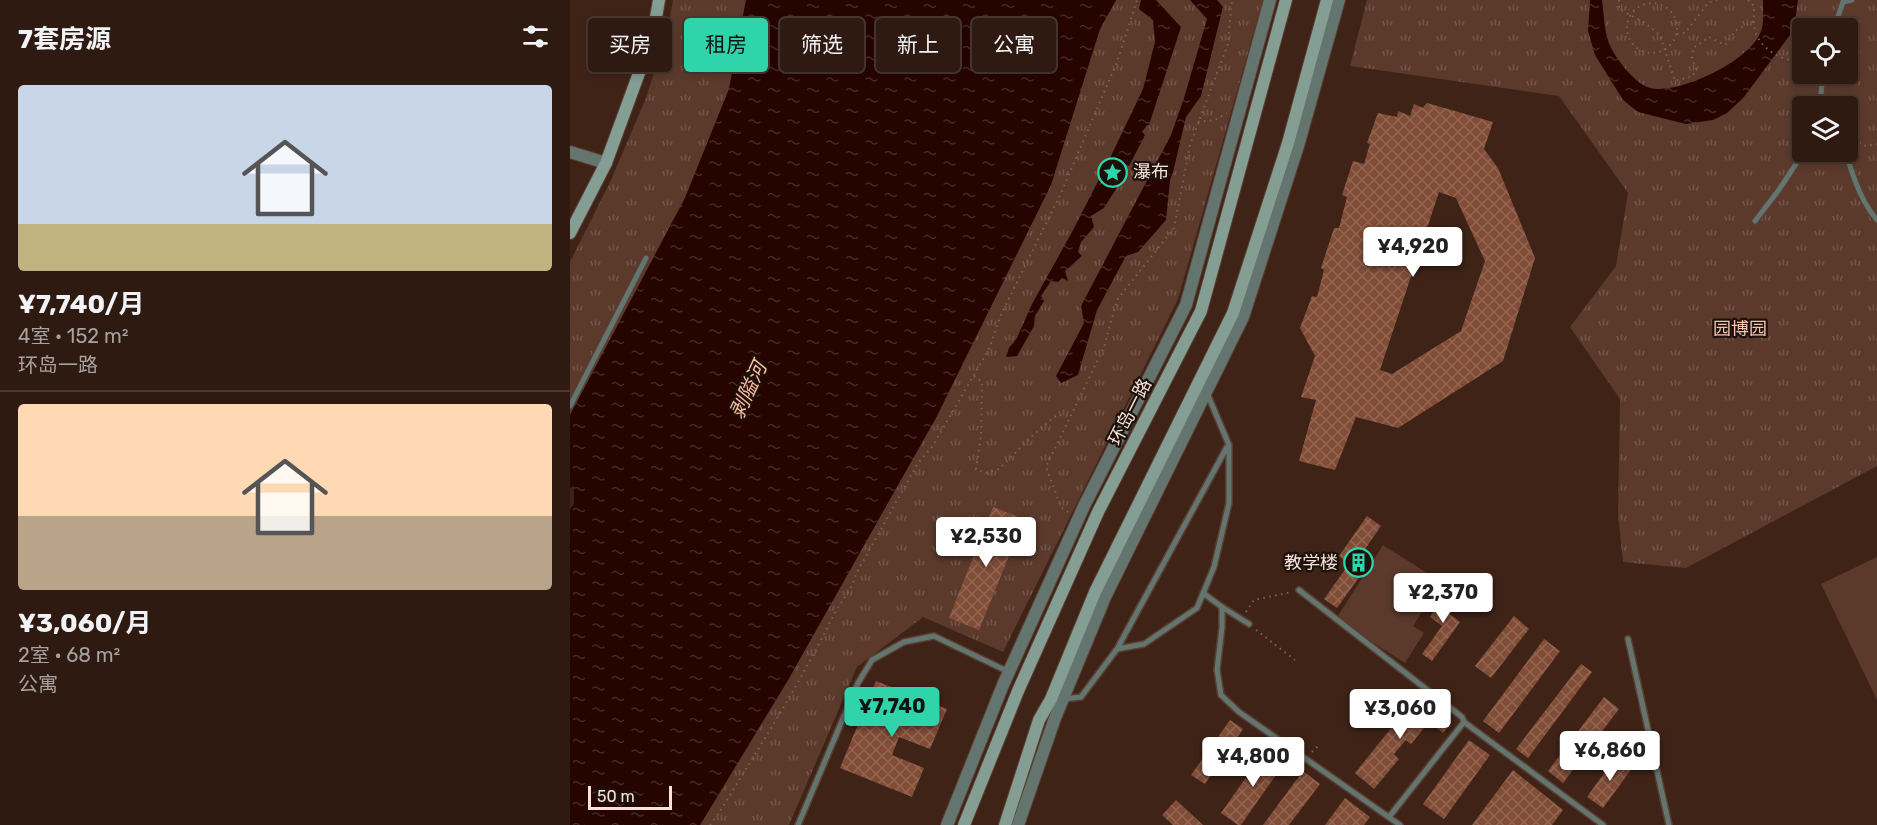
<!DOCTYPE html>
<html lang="zh">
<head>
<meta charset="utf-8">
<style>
  body { margin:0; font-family:Rubik,"Noto Sans SC",sans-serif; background:#3b271f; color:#f1f3f6; height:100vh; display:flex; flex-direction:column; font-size:22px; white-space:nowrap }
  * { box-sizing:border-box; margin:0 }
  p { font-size:20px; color:#a7a19f }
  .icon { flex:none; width:33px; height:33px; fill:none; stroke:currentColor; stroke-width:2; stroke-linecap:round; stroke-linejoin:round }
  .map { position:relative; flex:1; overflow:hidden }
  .side { display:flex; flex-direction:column; background:#2f1a11; width:570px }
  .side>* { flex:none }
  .banner { position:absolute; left:18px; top:18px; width:570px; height:54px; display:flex; gap:12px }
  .fabs { position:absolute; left:1222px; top:18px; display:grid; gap:12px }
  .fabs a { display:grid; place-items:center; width:66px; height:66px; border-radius:6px; background:#2f1a11; box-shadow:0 3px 9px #0003,0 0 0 2px #4a3831; font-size:30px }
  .scale { position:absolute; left:18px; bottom:15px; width:84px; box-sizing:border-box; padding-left:6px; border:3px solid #f6e2da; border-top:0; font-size:16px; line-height:21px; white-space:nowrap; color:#f6e2da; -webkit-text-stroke:4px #1d110b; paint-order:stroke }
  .price { position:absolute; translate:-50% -51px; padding:0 14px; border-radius:6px; background:#fff; color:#222; font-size:20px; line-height:39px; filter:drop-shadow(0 2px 3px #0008) }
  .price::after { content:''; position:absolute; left:50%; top:36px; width:18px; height:14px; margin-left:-9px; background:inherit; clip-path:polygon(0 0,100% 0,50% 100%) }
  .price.selected { background:#2fd4aa; color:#111 }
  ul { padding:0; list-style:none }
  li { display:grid; align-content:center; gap:12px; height:318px; padding:0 18px }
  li+li { border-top:2px solid #4a3831 }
  li span { display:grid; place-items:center; height:186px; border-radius:6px; color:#555 }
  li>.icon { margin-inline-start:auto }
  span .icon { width:108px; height:108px; fill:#fffc; stroke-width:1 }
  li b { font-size:26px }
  h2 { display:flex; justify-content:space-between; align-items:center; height:72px; padding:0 18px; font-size:26px }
  .tag { padding:0 21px; border-radius:6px; background:#2f1a11; box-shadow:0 3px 9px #0003,0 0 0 2px #4a3831; font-size:21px; line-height:54px }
  .tag.selected { background:#2fd4aa; color:#111 }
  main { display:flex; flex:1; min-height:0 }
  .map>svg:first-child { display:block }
  .grass { fill:#5b3a2c }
  .park { fill:url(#park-tufts); fill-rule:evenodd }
  .water { fill:url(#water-ripples) }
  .building { fill:url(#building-cross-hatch); fill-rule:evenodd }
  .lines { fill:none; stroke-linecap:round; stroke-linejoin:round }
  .service-casing { stroke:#593e32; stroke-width:8 }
  .tertiary-casing { stroke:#593e32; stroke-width:14 }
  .secondary-casing { stroke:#593e32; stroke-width:14 }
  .path { stroke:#7b6257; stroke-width:2; stroke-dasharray:1.5 4.5; stroke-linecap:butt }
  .service { stroke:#64746e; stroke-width:5 }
  .tertiary { stroke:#64746e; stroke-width:12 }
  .secondary { stroke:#849e94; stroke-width:12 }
  .path-bridge { stroke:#7b6257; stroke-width:2; stroke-dasharray:1.5 4.5; stroke-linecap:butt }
  .labels { text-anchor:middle; stroke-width:4.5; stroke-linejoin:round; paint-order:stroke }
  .poi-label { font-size:18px; fill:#f6e2da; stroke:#1d110b; text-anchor:start }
  .park-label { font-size:18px; fill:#f4c1ac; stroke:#1d110b }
  .street-label { font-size:18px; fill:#f6e2da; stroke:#1d110b }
  .water-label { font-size:20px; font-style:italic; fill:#ffbca0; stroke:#1d110b }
</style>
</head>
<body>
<main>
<section class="side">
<h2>7套房源<svg class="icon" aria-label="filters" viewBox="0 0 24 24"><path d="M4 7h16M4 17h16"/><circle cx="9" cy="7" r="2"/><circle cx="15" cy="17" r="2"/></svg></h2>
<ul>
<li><span style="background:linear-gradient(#c9d6e8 75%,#c2b280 0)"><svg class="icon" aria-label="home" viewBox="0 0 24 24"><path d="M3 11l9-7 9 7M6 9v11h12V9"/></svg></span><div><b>¥7,740/月</b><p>4室 · 152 m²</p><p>环岛一路</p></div></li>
<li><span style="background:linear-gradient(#ffd9b3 60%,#b9a48a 0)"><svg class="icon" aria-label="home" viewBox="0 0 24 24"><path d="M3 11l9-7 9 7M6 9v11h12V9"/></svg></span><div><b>¥3,060/月</b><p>2室 · 68 m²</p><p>公寓</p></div></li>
</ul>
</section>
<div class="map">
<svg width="1307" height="825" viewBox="0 0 1307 825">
  <defs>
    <pattern id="park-tufts" width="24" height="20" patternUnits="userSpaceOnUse" patternTransform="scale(1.5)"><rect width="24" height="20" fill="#5b3a2c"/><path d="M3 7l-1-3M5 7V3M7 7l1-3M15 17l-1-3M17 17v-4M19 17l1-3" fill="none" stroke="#73564a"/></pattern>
    <pattern id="water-ripples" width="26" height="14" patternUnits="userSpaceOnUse" patternTransform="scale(1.5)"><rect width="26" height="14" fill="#260500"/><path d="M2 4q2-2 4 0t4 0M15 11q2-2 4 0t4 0" fill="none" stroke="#462925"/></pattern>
    <pattern id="building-cross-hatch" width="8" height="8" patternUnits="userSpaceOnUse" patternTransform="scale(1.5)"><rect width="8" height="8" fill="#814d37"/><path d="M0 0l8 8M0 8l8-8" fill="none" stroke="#936653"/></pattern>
  </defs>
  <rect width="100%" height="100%" fill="#3f2317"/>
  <!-- grass -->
  <path class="grass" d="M813 545 871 582 843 626 854 633 835 663 766 619Z
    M1307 557V700L1251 584Z"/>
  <!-- park -->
  <path class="park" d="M103 0H176L159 89 115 198 0 415V262L41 180 76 98 98 29Z
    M546 0H693L608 299 433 652 353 617 287 667 219 825H130L218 680 367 416 530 29Z
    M797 0H1307V466L1116 568 1053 562 1048 515 1050 399 1000 327 1046 266 1058 193 989 96 780 66ZM1233 28H1278V74H1233ZM1233 106H1278V152H1233Z"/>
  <!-- water -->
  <path class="water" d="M176 0H546L530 29 481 185 367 416 218 680 130 825H0V509L4 504V486L0 488V415L115 198 159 89Z
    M571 0H586L611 27 579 125H577L572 132 575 135 559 166 555 164 548 179 551 181 534 208 521 216 524 227 511 242 508 252 512 256 495 271 498 281 492 278 488 282 481 281 471 296 474 301 465 316 464 326 447 356 436 357 439 348 447 338 462 304 502 232 541 156 573 89 585 42 583 20 569 9Z
    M620 0H647L653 7 631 96 616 117 603 172 600 180 596 220 568 252 556 256 527 310 508 375 491 383 486 376 514 323 511 306 601 135 614 98 637 19Z
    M1020 0H1032C1036 35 1034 44 1058 72 1064 78 1072 86 1080 88 1110 95 1185 59 1192 28 1194 19 1193 9 1193 0H1228L1225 22 1220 35 1174 97 1157 113 1143 120 1116 124 1068 112 1053 100 1025 55 1018 31Z"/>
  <!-- building -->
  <path class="building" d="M1278 37 1289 39 1283 71 1278 70Z
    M1258 74H1282L1280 86 1257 82Z
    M857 103 923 122 914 149 928 168 965 258 933 361 828 428 786 417 765 470 729 461 746 400 731 397 745 356 730 328 742 296 747 297 754 270 751 268 764 228H769L777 197 772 195 783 161 794 164 800 144 797 143 808 113 827 117 828 111 840 116 844 104 853 108ZM869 192 886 198 915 261 891 331 822 374 810 370Z
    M423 507 454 519 409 630 379 618Z
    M797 516 811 526 791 555 800 562 767 608 754 599 779 564 769 556Z
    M880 589 891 598 880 614 890 622 862 661 852 654 872 626 860 617Z
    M944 616 959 629 921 678 905 666Z
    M974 639 990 651 929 733 913 721Z
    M1011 664 1022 672 958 758 946 749Z
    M306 681 377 709 360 749 329 737 322 755 354 768 342 797 270 768Z
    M847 696 881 723 873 733 859 722 841 744 836 740 824 754 829 759 804 789 785 773Z
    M1034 697 1049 709 993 783 978 771Z
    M660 720 673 729 635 784 621 775Z
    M899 740 920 755 874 819 853 804Z
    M696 749 715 762 671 825H668L651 813Z
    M1047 755 1063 767 1033 808 1017 797Z
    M943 770 993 810 982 825H902Z
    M733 771 750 784 719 825H693Z
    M775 798 800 817 794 825H755Z
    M606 800 633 825H603L592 815Z"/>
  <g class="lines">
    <defs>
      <path id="service" d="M1264 28 1273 2 1282 0
        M1250 103 1253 74
        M1252 106 1250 103 1256 106
        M1271 152 1274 158 1278 160C1285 182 1292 202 1307 220
        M1185 221 1208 191 1234 152
        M0 406 76 258
        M729 590 892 717 894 722 1033 825
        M633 593 652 607V627L647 670 651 695 669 712 830 825
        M652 607 679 624
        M1058 639 1099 825
        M547 649 657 447
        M494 699 511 697 547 649 574 644 627 608 644 567 659 503V445L637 393
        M819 817 894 722
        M228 825 288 683 302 660 334 642 364 636 439 672"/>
      <path id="tertiary" d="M0 152 36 163
        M377 825 433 685 514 506 616 305 700 0
        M448 825 485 718 535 597 673 317 728 146 769 0"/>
      <path id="secondary" d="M0 233 36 163 83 35 89 0
        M394 825 448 691 528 512 631 311 716 0
        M435 825 469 720 481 699 525 592 663 313 718 143 757 0"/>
    </defs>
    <!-- service casing -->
    <use href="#service" class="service-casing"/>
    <!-- tertiary casing -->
    <use href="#tertiary" class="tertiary-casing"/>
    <!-- secondary casing -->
    <use href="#secondary" class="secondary-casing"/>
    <!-- path -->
    <path class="path" d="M1178 0 1184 6C1184 15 1183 25 1186 34 1193 51 1216 63 1233 61
      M1057 28a25 25 0 1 1 50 0a25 25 0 1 1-50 0Z
      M1166 30 1184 21
      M1107 34 1115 33 1138 3 1147 0
      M628 122 645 120 657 113
      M1278 129 1291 145 1297 146 1307 144
      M404 376 412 382 411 436 406 469 416 473 429 469 463 435 487 415 499 416
      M498 512 491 507 476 467 534 347 547 300 604 228 620 145 658 44 662 0
      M676 612 684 600 722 592
      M686 630 725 660
      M742 752 748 746
      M140 825 149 813C188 749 229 686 262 618 269 604 282 590 286 574L348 463 362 447 419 349 430 317 491 193 547 62 567 0"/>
    <!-- service -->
    <use href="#service" class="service"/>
    <!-- tertiary -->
    <use href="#tertiary" class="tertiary"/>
    <!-- secondary -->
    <use href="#secondary" class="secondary"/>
    <!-- path-bridge -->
    <path class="path-bridge" d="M1049 0V9L1075 23 1090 35 1105 81 1123 76 1126 68 1122 58 1123 48 1139 37 1155 45 1166 30"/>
  </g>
  <!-- icons -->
  <defs>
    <symbol id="sight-ring" viewBox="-11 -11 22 22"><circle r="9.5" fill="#1d110b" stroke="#2fd4aa" stroke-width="1.5"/><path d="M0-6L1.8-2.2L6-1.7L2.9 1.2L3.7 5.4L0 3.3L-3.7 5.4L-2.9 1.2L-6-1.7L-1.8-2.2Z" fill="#2fd4aa"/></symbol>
    <symbol id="building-ring" viewBox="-11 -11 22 22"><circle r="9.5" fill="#1d110b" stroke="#2fd4aa" stroke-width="1.5"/><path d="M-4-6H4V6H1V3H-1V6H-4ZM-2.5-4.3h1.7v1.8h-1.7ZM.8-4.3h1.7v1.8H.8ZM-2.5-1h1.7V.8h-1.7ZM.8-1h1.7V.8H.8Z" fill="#2fd4aa"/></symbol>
  </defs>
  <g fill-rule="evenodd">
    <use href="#sight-ring" x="526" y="156" width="33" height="33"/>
    <use href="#building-ring" x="772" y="546" width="33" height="33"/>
  </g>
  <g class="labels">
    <!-- poi labels -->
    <g class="poi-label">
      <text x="563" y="178">瀑布</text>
      <text x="768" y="569" text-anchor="end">教学楼</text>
    </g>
    <!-- park labels -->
    <g class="park-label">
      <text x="1170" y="335">园博园</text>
    </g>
    <!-- street labels -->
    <g class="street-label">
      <text transform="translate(560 412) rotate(-63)" y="6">环岛一路</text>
    </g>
    <!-- water labels -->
    <g class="water-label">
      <text transform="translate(178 390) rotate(-65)" y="7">剥隘河</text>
    </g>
  </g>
</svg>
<div class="fabs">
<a><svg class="icon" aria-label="locate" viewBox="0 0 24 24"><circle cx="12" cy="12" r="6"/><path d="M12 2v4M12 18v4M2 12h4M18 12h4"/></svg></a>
<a><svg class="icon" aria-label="layers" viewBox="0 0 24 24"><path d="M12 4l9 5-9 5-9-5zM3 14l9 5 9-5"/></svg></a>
</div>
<div class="scale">50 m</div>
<b class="price" style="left:843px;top:278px">¥4,920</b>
<b class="price" style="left:416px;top:568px">¥2,530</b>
<b class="price" style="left:873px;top:624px">¥2,370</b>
<b class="price selected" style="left:322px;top:738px">¥7,740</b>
<b class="price" style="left:830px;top:740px">¥3,060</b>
<b class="price" style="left:1040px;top:782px">¥6,860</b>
<b class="price" style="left:683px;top:788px">¥4,800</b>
<div class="banner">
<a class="tag">买房</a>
<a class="tag selected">租房</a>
<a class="tag">筛选</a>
<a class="tag">新上</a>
<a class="tag">公寓</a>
</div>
</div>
</main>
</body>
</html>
